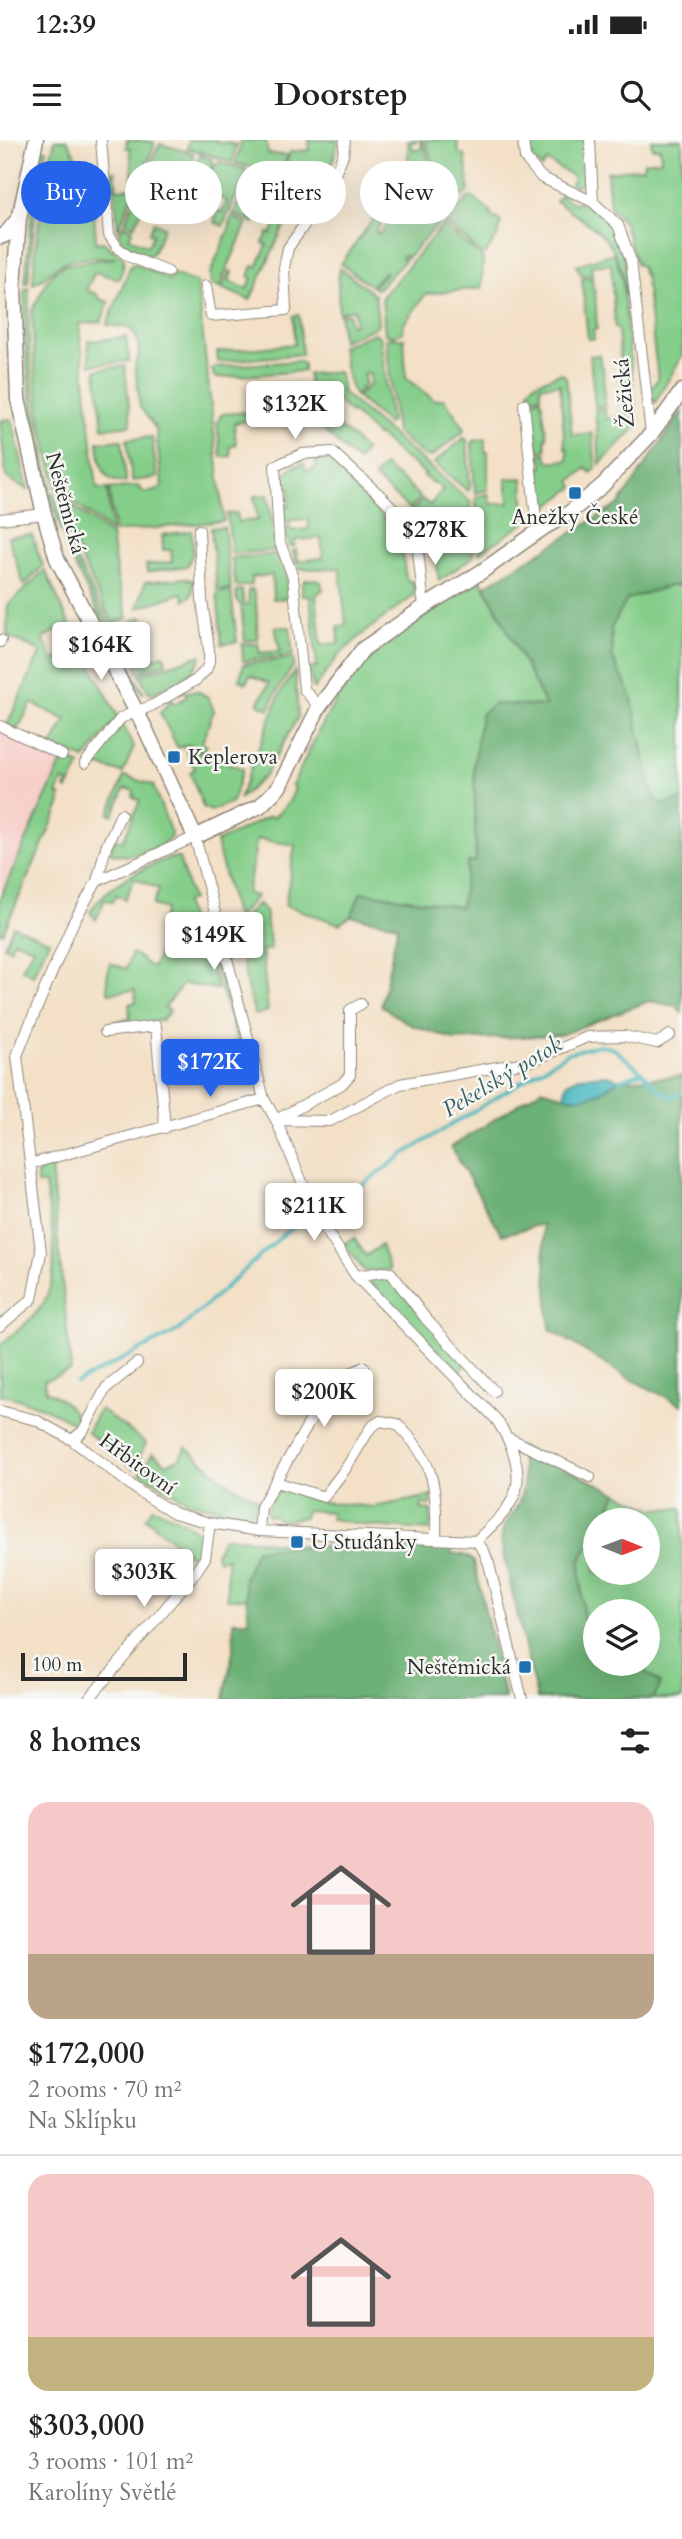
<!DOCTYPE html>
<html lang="en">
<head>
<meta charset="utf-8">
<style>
  body { margin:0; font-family:Cardo,serif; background:#f2f2f2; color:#222; height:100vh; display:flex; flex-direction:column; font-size:26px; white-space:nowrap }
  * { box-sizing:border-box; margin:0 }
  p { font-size:23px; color:#767676 }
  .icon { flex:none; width:38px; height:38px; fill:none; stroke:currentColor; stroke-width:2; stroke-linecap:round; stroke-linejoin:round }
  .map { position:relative; height:1559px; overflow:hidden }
  .details { display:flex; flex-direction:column; background:#fff; flex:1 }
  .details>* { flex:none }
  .guide { position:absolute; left:21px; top:21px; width:640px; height:63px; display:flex; gap:14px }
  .needle { width:46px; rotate:91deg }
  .buttons { position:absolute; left:583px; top:1368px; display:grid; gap:14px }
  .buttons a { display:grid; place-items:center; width:77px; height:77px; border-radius:50%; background:#fff; box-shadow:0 7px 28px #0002; font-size:35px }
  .scale { position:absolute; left:21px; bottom:18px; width:166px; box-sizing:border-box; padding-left:7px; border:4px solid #2b2b2b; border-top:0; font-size:19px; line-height:24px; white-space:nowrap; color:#2b2b2b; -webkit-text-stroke:5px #f6f6f2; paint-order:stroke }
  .price { position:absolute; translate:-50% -60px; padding:0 16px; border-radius:7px; background:#fff; color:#222; font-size:23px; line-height:46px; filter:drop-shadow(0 2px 4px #0008) }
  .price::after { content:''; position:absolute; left:50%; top:42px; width:21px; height:16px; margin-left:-10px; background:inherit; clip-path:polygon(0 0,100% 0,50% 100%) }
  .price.active { background:#2563eb; color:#fff }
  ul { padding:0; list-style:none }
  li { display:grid; align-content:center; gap:14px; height:371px; padding:0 28px }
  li+li { border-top:2px solid #e0e0e0 }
  li span { display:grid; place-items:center; height:217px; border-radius:21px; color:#555 }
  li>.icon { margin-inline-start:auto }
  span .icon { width:126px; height:126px; fill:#fffc; stroke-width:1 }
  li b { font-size:30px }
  h2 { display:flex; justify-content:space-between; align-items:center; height:84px; padding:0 28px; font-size:30px }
  .chip { padding:0 24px; border-radius:32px; background:#fff; box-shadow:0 7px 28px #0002; font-size:24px; line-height:63px }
  .chip.active { background:#2563eb; color:#fff }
  .status { display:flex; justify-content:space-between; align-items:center; height:49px; padding:0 35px; background:#fff; direction:ltr }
  .status svg { height:19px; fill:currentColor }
  header { display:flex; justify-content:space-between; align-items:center; height:91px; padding:0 28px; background:#fff; font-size:32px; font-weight:700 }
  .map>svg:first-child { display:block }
  .built { fill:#f7d0ca }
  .green { fill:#85ce8a; stroke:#587c5a; stroke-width:2 }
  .forest { fill:#6cb176; stroke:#4c6e50; stroke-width:2 }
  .water { fill:#49b8c0; stroke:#3a7276; stroke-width:2 }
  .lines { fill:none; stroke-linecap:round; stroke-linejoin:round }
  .stream { stroke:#49b8c0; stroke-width:3.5 }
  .street-casing { stroke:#8f8678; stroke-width:12 }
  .secondary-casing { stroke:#8f8678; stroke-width:17 }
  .street { stroke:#fff; stroke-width:10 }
  .secondary { stroke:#fff; stroke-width:14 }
  .poi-dot { fill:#1f6fb2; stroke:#f6f6f2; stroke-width:2.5 }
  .labels { text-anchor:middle; stroke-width:5; stroke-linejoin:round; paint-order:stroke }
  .street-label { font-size:21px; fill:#2b2b2b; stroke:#f6f6f2 }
  .poi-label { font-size:21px; fill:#2b2b2b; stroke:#f6f6f2; text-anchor:start }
  .water-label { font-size:23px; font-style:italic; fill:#365c5f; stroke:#f6f6f2 }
</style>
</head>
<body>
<div class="status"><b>12:39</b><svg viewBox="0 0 49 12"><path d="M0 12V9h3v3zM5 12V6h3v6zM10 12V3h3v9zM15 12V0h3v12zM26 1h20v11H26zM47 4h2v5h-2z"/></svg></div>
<header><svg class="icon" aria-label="menu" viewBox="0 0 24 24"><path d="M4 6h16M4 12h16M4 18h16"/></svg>Doorstep<svg class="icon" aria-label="search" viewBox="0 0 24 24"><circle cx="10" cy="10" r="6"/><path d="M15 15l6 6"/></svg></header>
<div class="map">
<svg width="682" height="1559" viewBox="0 0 682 1559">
  <rect width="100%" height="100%" fill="#f6f6f2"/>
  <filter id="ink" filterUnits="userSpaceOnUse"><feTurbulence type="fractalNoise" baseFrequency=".0143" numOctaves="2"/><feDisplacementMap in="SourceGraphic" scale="14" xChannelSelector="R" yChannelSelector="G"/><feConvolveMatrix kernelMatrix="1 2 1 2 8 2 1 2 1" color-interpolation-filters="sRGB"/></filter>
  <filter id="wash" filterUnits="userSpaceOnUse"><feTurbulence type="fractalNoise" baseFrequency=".00686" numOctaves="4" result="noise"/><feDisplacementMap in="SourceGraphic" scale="28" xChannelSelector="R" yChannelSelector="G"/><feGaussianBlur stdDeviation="1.57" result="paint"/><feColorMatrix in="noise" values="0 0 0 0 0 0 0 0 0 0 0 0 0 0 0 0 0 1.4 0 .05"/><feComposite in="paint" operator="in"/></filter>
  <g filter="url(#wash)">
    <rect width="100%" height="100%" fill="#f3e0c6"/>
    <!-- built -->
    <path class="built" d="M0 591 63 621 0 758Z"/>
    <!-- green -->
    <path class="green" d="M55 0H67L92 46 93 69 45 41Z
      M127 0 154 2V6L136 48 133 45 130 8H126Z
      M189 0H217L218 3 230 2 231 5 237 4 232 22 187 8Z
      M266 0 268 14 288 15 280 34 235 23 241 6 240 1Z
      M309 0H338C336 14 330 36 319 43L283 35 290 12 310 10Z
      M408 0H418L411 3 414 11 422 8 420 0H422L434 34 437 53 400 50 395 46 408 24Z
      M425 0H457L459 14H465L469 51 463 56 440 54 437 35Z
      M535 0H585L588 32 585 41 576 47 571 45 574 37 547 21 542 28 534 20 527 1Z
      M651 0H682V216L655 263 652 257 651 249 658 239 645 134H643L641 125H637L624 83 610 67 607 32 643 28 644 22 661 20 660 8H652Z
      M160 4 193 13V18L173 64 164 60 168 49 172 50 177 39 158 31 154 40 144 35Z
      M40 9 47 10 37 58 28 143H25L33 56 42 16Z
      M200 15 213 20V24L198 59 183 52Z
      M219 22 246 29V33L223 86 214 82 218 71 222 72 227 61 208 53 204 61 201 60 215 25Z
      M112 31H115L117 49 133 48 135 50 118 89Z
      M253 31 266 34 267 38 248 80 233 74Z
      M272 35 319 47 305 68 283 88 250 160 221 148 230 131 232 132 229 141 247 149 252 138 249 137 253 126 257 127 267 105 263 103 268 93 271 94 276 83 258 75 254 83 250 82Z
      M143 39 154 46 134 86 125 82Z
      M44 48 94 74 96 103 103 102 124 118 123 128 119 139 95 132 86 150 97 154 100 159 109 162 101 182 79 184 97 349H107L112 392 57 349 41 282 35 229 32 171 47 141 55 131 64 125 115 118C98 117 69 117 55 128 47 135 44 140 33 144L36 104Z
      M393 50 422 69 419 79 424 71 439 83 407 118 404 115 402 117 405 120 379 148 375 149 373 147 386 133 385 131 371 146 341 124 374 78 381 83 376 92 380 94 388 83 375 76Z
      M562 53 564 54 563 57 575 64 578 61C586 66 595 70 602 76 623 93 627 129 630 155H626C621 100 597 90 556 61Z
      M468 58H474L492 72 490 75 501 82 499 93 486 113 482 114 446 83Z
      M232 77 247 83 219 147 211 145 210 134 231 84 229 83Z
      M154 82 164 87 154 111 149 116 124 103 119 95 123 85 133 90 129 98 148 106 153 95 149 93Z
      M443 85 483 118 482 148 426 154 403 185V192L393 196 385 194 382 157Z
      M614 113 622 138 637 286 600 324 595 270 605 269 606 279 626 276 625 264H623L618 188H615L611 124 591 126 592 135 582 136 576 125Z
      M136 124 170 140 173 134 197 143 224 381 115 392 109 349 138 346 144 353 156 351 162 346 156 289 140 267 135 225 139 215 138 202 133 191 128 188 107 185 131 125Z
      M340 128 375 155 378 184 374 188 342 201 340 175 349 174 350 185 355 184 354 169 339 173 338 141Z
      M592 138 593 150H595L597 189 593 190 594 199H588L582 139Z
      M29 148C26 216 36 281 51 348L48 349C32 282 23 218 24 149Z
      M299 175 302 214 218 222 217 212 295 204 293 176Z
      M375 193 380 197 391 282 388 284 357 257 370 244V233H364L365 244 355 256C348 242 343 221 342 206Z
      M126 197 129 221 90 225 88 201Z
      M386 198H404L406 238 434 260 444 259 464 287 463 292 431 317 423 315 396 292Z
      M599 215 601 226 603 227 605 266 595 267 590 216Z
      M299 221 303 224 304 231 215 238 212 230 214 227Z
      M125 226 131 285 103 288 96 230Z
      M339 232 343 253 471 362 473 417 439 441 431 389 412 372 422 359 430 365 443 349 434 342 432 343 424 336 425 334 406 318 405 319 379 295 377 296 351 271 350 273 333 256 320 271 327 277 319 286 313 281 308 234Z
      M561 233 566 237 572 295 592 293 596 328 591 333 586 328 571 341 574 347 547 367 543 364 539 328 543 327 542 318 537 317V314L546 313 548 322 568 320 567 308H565L560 244 540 246 541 256 531 257 529 250 533 244Z
      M541 258 547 298H545L546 310 538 311 531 261Z
      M249 272 250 281 234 283 236 305 230 306 231 316 221 317 217 282 222 274Z
      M12 279 28 350 6 337 0 282 2 280Z
      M329 279 357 301 356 303 366 310 357 321 321 288Z
      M152 297 157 338 132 341 127 299Z
      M464 298 467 300 470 348 468 351 434 323Z
      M485 299V312H488V350L475 353 472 304 474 301Z
      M122 300 126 342C101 345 100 321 98 302Z
      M326 320 342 327 350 334 346 341 390 384 401 401 406 439 414 443 415 455 366 491 340 514 314 549 308 529 317 527 310 456H302V445L305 440 315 439 321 442 323 450 316 455 321 505 339 503 338 486 346 485 340 428 304 429 298 427 292 412 296 410 298 421 323 418 321 398 295 400V406L290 407 284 388 290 387 291 391 309 389 308 379 290 380V384L285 382 284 366H289L290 348 283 347 284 336 292 327 304 323 305 331 316 328V321Z
      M384 326 412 348 411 349 420 357 410 370 374 337Z
      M523 338 525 383 479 413 476 357 489 354 490 364 509 363 506 339Z
      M53 353 74 415 144 554 134 544 70 416 49 354Z
      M268 355 276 410 232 414 227 374 237 373 238 382 258 380 254 356Z
      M60 356 111 395 117 437 128 478 112 483 78 413Z
      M224 387 231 449 217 450 211 388Z
      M192 391 193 413 187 426 147 432 146 425 172 422 171 410H163L162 395Z
      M32 395 43 426 24 445 8 397Z
      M277 414 286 437 289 458 273 459 272 435 252 437V445L236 447 232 418Z
      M45 430 73 492 70 495 66 486 43 498 53 520 77 512 72 501 78 500 118 577 85 619 52 606 66 580 32 563 17 590 7 585 41 511 7 496 8 465Z
      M185 438 194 441 192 455 185 460 182 453 138 468 145 442Z
      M481 440 547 566 494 564 474 624 476 722 468 723 461 767 361 752 351 776 339 784 285 765 295 705 257 699 247 754 257 756 236 779 216 702 270 676 273 678 289 662 295 649 292 646C309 612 325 573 349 542 382 499 437 470 481 440Z
      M682 445V660L661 665 652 653 631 555 613 519 611 488 627 459 669 446Z
      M242 450 244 465 249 464 248 450H253L256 461 258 500 245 501 241 465 237 461 236 451Z
      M231 451 237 502 222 504 217 453Z
      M141 477 144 482 153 480 154 488 137 494 141 505 147 504 152 519 164 515 166 523 138 533 131 487 134 480Z
      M275 487H290L293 515 243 521 242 504H258L260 513 280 511Z
      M201 515C196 537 168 545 150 554L140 535Z
      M293 518 294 525 276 552 269 569 258 564 269 543 250 535 246 543 239 540 244 524Z
      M295 531 298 577 265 636 239 659 280 553Z
      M197 551 208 557 214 570 202 603 207 606 203 610 188 604 178 608 160 573 172 559 174 564 187 557 185 552Z
      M122 583 134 607 123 633 89 623Z
      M188 607 243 629 232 662 211 671 203 667 190 632 195 629 185 608Z
      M64 617 80 625 67 650 65 649 68 642 63 640 57 654 61 656 59 662 61 663 3 793 0 792V758Z
      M124 636 153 645 172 696C159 710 127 721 110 712L115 698 123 701 140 660 133 657 134 651 125 648 113 675 109 674Z
      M169 718H179L192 760 185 762 191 782 198 781 218 849 183 844 165 867 170 871 162 880 113 888 112 882 130 879 129 864 136 862 135 850 108 853 107 838 110 823 126 829 132 813C141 817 144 824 153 827L172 786 162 781 166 769 153 765 159 749 135 738 125 759 116 755 112 762 105 759 96 780 90 772C106 745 140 729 169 718Z
      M258 763 265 771 271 809 262 810 268 871 255 875 247 847 237 785Z
      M207 779 250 927 245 928 201 780Z
      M13 786 49 801 33 835 22 829 33 808 14 800 10 809 4 806Z
      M51 1028 71 1230 44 1241 46 1251C61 1259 77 1268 78 1286 53 1270 29 1261 0 1254V1205C12 1195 27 1184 37 1172 66 1138 50 1084 45 1044H37V1035L42 1029Z
      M354 1098 366 1116 381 1105 390 1130 364 1131 344 1103Z
      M390 1136 465 1225 459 1232 436 1209 434 1210 369 1141V1137Z
      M100 1269 146 1303 134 1329 87 1292Z
      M186 1307 226 1342 259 1360 250 1375 189 1362 140 1333 153 1313 167 1324 179 1319Z
      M283 1349 322 1362 373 1367 432 1356 431 1365 422 1364 421 1369 431 1370 430 1390 371 1386 331 1379V1372L306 1370 304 1377 281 1381 272 1375 268 1376C266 1363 272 1355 283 1349Z
      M617 1353 654 1369 682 1368V1559H652L660 1543 635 1524H648V1472H595V1500L583 1476 580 1422 586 1409 595 1404V1433H648V1381H616L610 1366Z
      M153 1367C165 1374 201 1387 202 1400 203 1405 200 1412 199 1417L193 1418 146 1378Z
      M228 1397 304 1406 256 1410 244 1439 247 1458 227 1459V1418L218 1420 216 1414 222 1399Z"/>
    <!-- forest -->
    <path class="forest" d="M682 271V445L669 446 627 459 611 488 613 519 631 555 652 653 661 665 682 660V873L676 866 649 861 560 895 455 900 411 885 381 866 398 785 351 776 361 752 461 767 468 722 476 721 474 624 481 574 494 564 546 566 485 446 619 364Z
      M682 936V1265L624 1236 550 1189 542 1084 502 1095 451 1007 542 949 571 958 599 953 619 940Z
      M519 1306 617 1353 610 1366 616 1381H595V1404L586 1409 580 1422 583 1476 595 1500V1524H635L660 1543 659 1549 652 1559H537L501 1403C503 1379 506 1386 516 1368 528 1348 522 1327 519 1306Z
      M370 1404 451 1406 452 1414C461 1413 468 1415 474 1422L505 1559H224L234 1506 233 1481H249L244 1439 256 1409Z"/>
    <!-- water -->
    <path class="water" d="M609 935 619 940C601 952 585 963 564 955L567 943 579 937Z"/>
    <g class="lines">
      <!-- stream -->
      <path class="stream" d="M619 940 642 932
        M341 1061 404 1014 568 913 600 905 614 909 642 932 658 949 672 957 682 953
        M76 1243 179 1190 285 1093 301 1083"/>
    </g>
  </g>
  <g filter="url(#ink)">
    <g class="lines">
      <defs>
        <path id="street" d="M101 0 109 95 118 108 128 116 168 132
          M523 0 525 18 541 37 593 62 618 85 631 121 651 294
          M590 0 593 62
          M206 146 211 176 286 170 284 128 288 108 328 51 343 15 345 0
          M524 264 536 379 543 388
          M0 379 44 374
          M0 502 1 500
          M319 567 304 549 293 437 279 400 275 326 302 314 332 312 383 358 416 392 424 467
          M0 586 62 615
          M85 623 121 578 153 565 196 540 206 530 209 522V510L202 460 199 390
          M97 741 106 707 121 674
          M105 892 156 886 165 988
          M276 980 330 981 400 944 532 921 587 897 624 896 657 903 670 895
          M276 980 342 944 350 935V870L361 864
          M30 1024 264 959
          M356 1136 382 1132 391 1133 426 1179 494 1251
          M0 1186 32 1159 41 1112 17 916 24 898 73 783 97 741 195 697 264 959 276 980 316 1075 356 1136 496 1279C511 1301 526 1334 512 1360 504 1376 488 1389 476 1401
          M0 1271 36 1280 72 1300 140 1352 174 1373 210 1383 259 1391 476 1401
          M509 1298 590 1337
          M72 1300 83 1291 106 1248 137 1223
          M276 1342 324 1357 346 1328 371 1287 380 1281 397 1284C435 1320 437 1349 436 1399
          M259 1391 261 1367 329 1248 345 1236 364 1227
          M476 1401 484 1411 489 1424 522 1559
          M89 1559 195 1433 205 1418 210 1383"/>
        <path id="secondary" d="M36 0 19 78 14 146 18 259 44 374 57 419 146 590 195 697 260 666 279 647 319 567 363 509 424 467 481 432 543 388 568 374 603 345 651 294 682 251
          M0 97 5 95 18 79"/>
      </defs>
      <!-- street casing -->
      <use href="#street" class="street-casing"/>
      <!-- secondary casing -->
      <use href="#secondary" class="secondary-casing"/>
      <!-- street -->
      <use href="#street" class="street"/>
      <!-- secondary -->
      <use href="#secondary" class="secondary"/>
    </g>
  </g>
  <!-- markers -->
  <g class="poi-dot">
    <rect x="568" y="346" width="14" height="14" rx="3.5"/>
    <rect x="167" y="610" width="14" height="14" rx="3.5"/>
    <rect x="290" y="1395" width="14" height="14" rx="3.5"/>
    <rect x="518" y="1520" width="14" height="14" rx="3.5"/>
  </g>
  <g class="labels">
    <!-- street labels -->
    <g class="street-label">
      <text transform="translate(624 253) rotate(-95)" y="7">Žežická</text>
      <text transform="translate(66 363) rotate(75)" y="7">Neštěmická</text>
      <text transform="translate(138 1324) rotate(36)" y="7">Hřbitovní</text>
    </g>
    <!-- poi labels -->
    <g class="poi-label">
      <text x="575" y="384" text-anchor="middle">Anežky České</text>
      <text x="188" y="624">Keplerova</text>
      <text x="311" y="1409">U Studánky</text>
      <text x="511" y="1534" text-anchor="end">Neštěmická</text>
    </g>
    <!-- water labels -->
    <g class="water-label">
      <text transform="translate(502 936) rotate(-31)" y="8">Pekelský potok</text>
    </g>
  </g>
</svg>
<div class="buttons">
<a><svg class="needle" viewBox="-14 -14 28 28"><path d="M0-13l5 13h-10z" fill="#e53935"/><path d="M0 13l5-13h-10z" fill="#767676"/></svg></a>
<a><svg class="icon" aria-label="layers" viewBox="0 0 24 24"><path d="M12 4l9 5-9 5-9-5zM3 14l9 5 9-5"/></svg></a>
</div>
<div class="scale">100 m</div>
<b class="price" style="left:295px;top:301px">$132K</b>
<b class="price" style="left:435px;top:427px">$278K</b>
<b class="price" style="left:101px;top:542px">$164K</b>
<b class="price" style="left:214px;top:832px">$149K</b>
<b class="price active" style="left:210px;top:959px">$172K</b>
<b class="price" style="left:314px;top:1103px">$211K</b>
<b class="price" style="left:324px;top:1289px">$200K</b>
<b class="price" style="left:144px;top:1469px">$303K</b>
<div class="guide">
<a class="chip active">Buy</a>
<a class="chip">Rent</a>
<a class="chip">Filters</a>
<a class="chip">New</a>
</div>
</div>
<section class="details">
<h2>8 homes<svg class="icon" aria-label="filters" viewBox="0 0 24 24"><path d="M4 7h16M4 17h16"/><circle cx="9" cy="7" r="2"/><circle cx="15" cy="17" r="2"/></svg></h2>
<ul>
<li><span style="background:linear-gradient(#f6c9c9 70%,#b9a48a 0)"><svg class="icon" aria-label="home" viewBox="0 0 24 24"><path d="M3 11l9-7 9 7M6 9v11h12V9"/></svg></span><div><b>$172,000</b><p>2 rooms · 70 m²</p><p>Na Sklípku</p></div></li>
<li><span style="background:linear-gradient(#f6c9c9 75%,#c2b280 0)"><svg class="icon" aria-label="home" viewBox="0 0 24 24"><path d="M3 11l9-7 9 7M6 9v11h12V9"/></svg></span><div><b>$303,000</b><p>3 rooms · 101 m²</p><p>Karolíny Světlé</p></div></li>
</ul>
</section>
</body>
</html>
